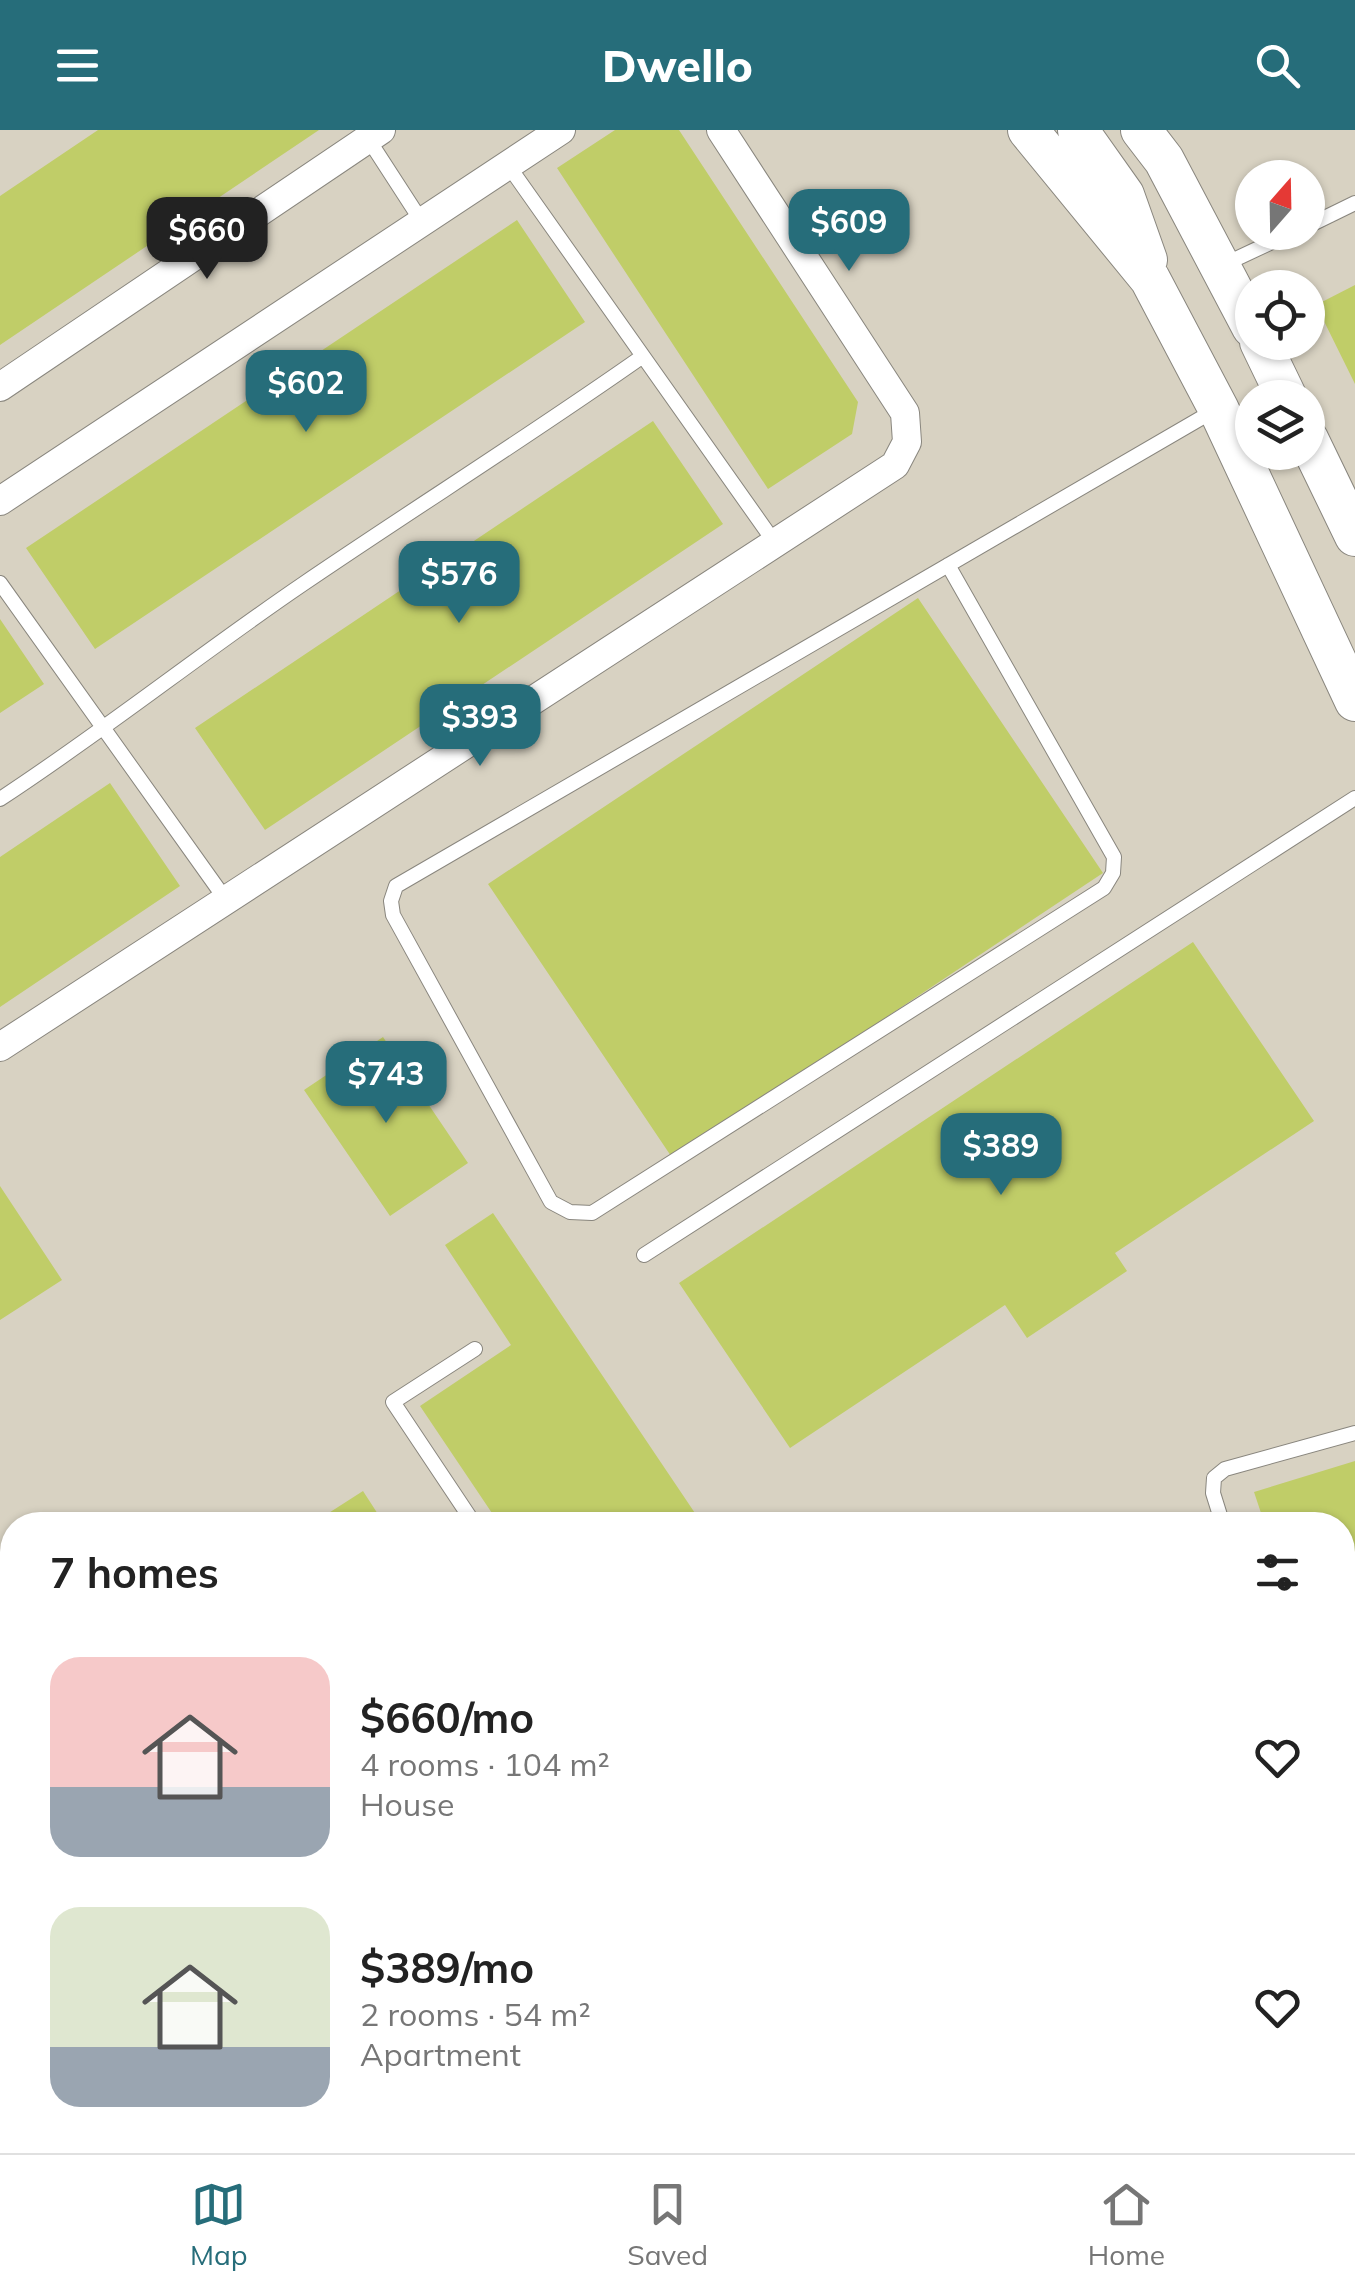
<!DOCTYPE html>
<html lang="en">
<head>
<meta charset="utf-8">
<style>
  body { margin:0; font-family:Mulish,sans-serif; background:#f2f2f2; color:#222; height:100vh; display:flex; flex-direction:column; font-size:38px; white-space:nowrap }
  * { box-sizing:border-box; margin:0 }
  p { font-size:32px; color:#767676 }
  .icon { flex:none; width:55px; height:55px; fill:none; stroke:currentColor; stroke-width:2; stroke-linecap:round; stroke-linejoin:round }
  .map { position:relative; flex:1; overflow:hidden }
  .drawer { position:absolute; left:0px; top:1382px; width:1355px; height:642px; display:flex; flex-direction:column; background:#fff; border-radius:40px 40px 0 0; box-shadow:0 2px 8px #0004 }
  .drawer>* { flex:none }
  .needle { width:65px; rotate:20deg }
  .tools { position:absolute; left:1235px; top:30px; display:grid; gap:20px }
  .tools a { display:grid; place-items:center; width:90px; height:90px; border-radius:50%; background:#fff; box-shadow:0 2px 8px #0004; font-size:50px }
  .price { position:absolute; translate:-50% -85px; padding:0 22px; border-radius:20px; background:#266d7a; color:#fff; font-size:32px; line-height:65px; filter:drop-shadow(0 2px 5px #0008) }
  .price::after { content:''; position:absolute; left:50%; top:60px; width:30px; height:22px; margin-left:-15px; background:inherit; clip-path:polygon(0 0,100% 0,50% 100%) }
  .price.current { background:#222; color:#fff }
  ul { padding:0; list-style:none }
  li { display:flex; align-items:center; gap:30px; height:250px; padding:0 50px }
  li span { display:grid; place-items:center; flex:none; width:280px; height:200px; border-radius:30px; color:#555 }
  li>.icon { margin-inline-start:auto }
  span .icon { width:120px; height:120px; fill:#fffc; stroke-width:1 }
  li b { font-size:42px }
  h2 { display:flex; justify-content:space-between; align-items:center; height:120px; padding:0 50px; font-size:42px }
  header { display:flex; justify-content:space-between; align-items:center; height:130px; padding:0 50px; background:#266d7a; color:#fff; font-size:45px; font-weight:800 }
  .tabs { display:flex; justify-content:space-around; align-items:center; height:140px; border-top:2px solid #e0e0e0; background:#fff; font-size:28px; color:#767676 }
  .tabs a { display:grid; justify-items:center; gap:5px }
  .tabs .current { color:#266d7a }
  .map>svg:first-child { display:block }
  .built { fill:#d8d2c2; fill-rule:evenodd }
  .building { fill:#c0cd68 }
  .lines { fill:none; stroke-linecap:round; stroke-linejoin:round }
  .lane-casing { stroke:#89867e; stroke-width:16 }
  .street-casing { stroke:#89867e; stroke-width:30 }
  .secondary-casing { stroke:#89867e; stroke-width:42 }
  .lane { stroke:#fff; stroke-width:14 }
  .street { stroke:#fff; stroke-width:28 }
  .secondary { stroke:#fff; stroke-width:40 }
</style>
</head>
<body>
<header><svg class="icon" aria-label="menu" viewBox="0 0 24 24"><path d="M4 6h16M4 12h16M4 18h16"/></svg>Dwello<svg class="icon" aria-label="search" viewBox="0 0 24 24"><circle cx="10" cy="10" r="6"/><path d="M15 15l6 6"/></svg></header>
<div class="map">
<svg width="1355" height="2023" viewBox="0 0 1355 2023">
  <rect width="100%" height="100%" fill="#e2dfd6"/>
  <!-- built -->
  <path class="built" d="M0 0H1355V1591L1343 1595 1342 1395H12V2012L295 2013 276 2023H0ZM1252 48H1308V102H1252ZM1252 158H1308V212H1252ZM1252 268H1308V322H1252Z"/>
  <!-- building -->
  <path class="building" d="M98 0H319L0 215V66Z
    M615 0H679L858 272 852 304 768 359 557 38Z
    M517 90 585 192 95 519 26 418Z
    M1355 155V254L1316 175Z
    M653 291 723 394 265 700 195 598Z
    M918 468 1103 743 673 1029 488 754Z
    M0 489 44 554 0 583Z
    M110 653 180 756 0 877V727Z
    M1193 812 1314 991 1115 1123 1127 1141 1027 1208 1005 1175 790 1318 679 1153Z
    M383 907 468 1033 390 1086 304 960Z
    M0 1056 62 1150 0 1190Z
    M493 1083 703 1395H500L420 1276 511 1215 445 1115Z
    M1355 1331V1472L1342 1476V1395H1265L1254 1362Z
    M363 1361 385 1395H310Z"/>
  <g class="lines">
    <defs>
      <path id="lane" d="M365 4 422 92
        M508 35 775 413
        M1308 96 1355 73
        M1223 135 1293 102
        M948 435 1114 727 1113 743 1104 758 592 1083 570 1082 551 1072 393 785 391 771 396 756 1215 280
        M0 453 226 770
        M0 669C104 601 200 524 303 454 416 377 531 305 643 226
        M644 1125 1355 668
        M475 1219 393 1272 475 1395
        M1223 1395 1213 1363 1214 1348 1225 1339 1355 1303
        M1342 1489 1355 1485
        M0 1827 12 1847
        M486 2012 489 2023"/>
      <path id="street" d="M0 257 381 0
        M0 371 561 0
        M0 917 895 335 907 312 905 283 721 0
        M1342 1562 1355 1558
        M94 2023 114 2012"/>
      <path id="secondary" d="M1028 0 1150 149 1218 278 1355 571
        M1078 0 1124 65 1147 130
        M1141 0 1164 30 1252 197
        M1260 212 1287 268
        M1308 309 1355 406"/>
    </defs>
    <!-- lane casing -->
    <use href="#lane" class="lane-casing"/>
    <!-- street casing -->
    <use href="#street" class="street-casing"/>
    <!-- secondary casing -->
    <use href="#secondary" class="secondary-casing"/>
    <!-- lane -->
    <use href="#lane" class="lane"/>
    <!-- street -->
    <use href="#street" class="street"/>
    <!-- secondary -->
    <use href="#secondary" class="secondary"/>
  </g>
</svg>
<div class="tools">
<a><svg class="needle" viewBox="-14 -14 28 28"><path d="M0-13l5 13h-10z" fill="#e53935"/><path d="M0 13l5-13h-10z" fill="#767676"/></svg></a>
<a><svg class="icon" aria-label="locate" viewBox="0 0 24 24"><circle cx="12" cy="12" r="6"/><path d="M12 2v4M12 18v4M2 12h4M18 12h4"/></svg></a>
<a><svg class="icon" aria-label="layers" viewBox="0 0 24 24"><path d="M12 4l9 5-9 5-9-5zM3 14l9 5 9-5"/></svg></a>
</div>
<b class="price" style="left:849px;top:144px">$609</b>
<b class="price current" style="left:207px;top:152px">$660</b>
<b class="price" style="left:306px;top:305px">$602</b>
<b class="price" style="left:459px;top:496px">$576</b>
<b class="price" style="left:480px;top:639px">$393</b>
<b class="price" style="left:386px;top:996px">$743</b>
<b class="price" style="left:1001px;top:1068px">$389</b>
<section class="drawer">
<h2>7 homes<svg class="icon" aria-label="filters" viewBox="0 0 24 24"><path d="M4 7h16M4 17h16"/><circle cx="9" cy="7" r="2"/><circle cx="15" cy="17" r="2"/></svg></h2>
<ul>
<li><span style="background:linear-gradient(#f6c9c9 65%,#9aa5b1 0)"><svg class="icon" aria-label="home" viewBox="0 0 24 24"><path d="M3 11l9-7 9 7M6 9v11h12V9"/></svg></span><div><b>$660/mo</b><p>4 rooms · 104 m²</p><p>House</p></div><svg class="icon" aria-label="heart" viewBox="0 0 24 24"><path d="M12 20l-8-8c-3-5 5-10 8-4 3-6 11-1 8 4z"/></svg></li>
<li><span style="background:linear-gradient(#dfe7d0 70%,#9aa5b1 0)"><svg class="icon" aria-label="home" viewBox="0 0 24 24"><path d="M3 11l9-7 9 7M6 9v11h12V9"/></svg></span><div><b>$389/mo</b><p>2 rooms · 54 m²</p><p>Apartment</p></div><svg class="icon" aria-label="heart" viewBox="0 0 24 24"><path d="M12 20l-8-8c-3-5 5-10 8-4 3-6 11-1 8 4z"/></svg></li>
</ul>
</section>
</div>
<nav class="tabs">
<a class="current"><svg class="icon" aria-label="map" viewBox="0 0 24 24"><path d="M3 6l6-2 6 2 6-2v14l-6 2-6-2-6 2zM9 4v14M15 6v14"/></svg>Map</a>
<a><svg class="icon" aria-label="saved" viewBox="0 0 24 24"><path d="M7 4h10v16l-5-4-5 4z"/></svg>Saved</a>
<a><svg class="icon" aria-label="home" viewBox="0 0 24 24"><path d="M3 11l9-7 9 7M6 9v11h12V9"/></svg>Home</a>
</nav>
</body>
</html>
